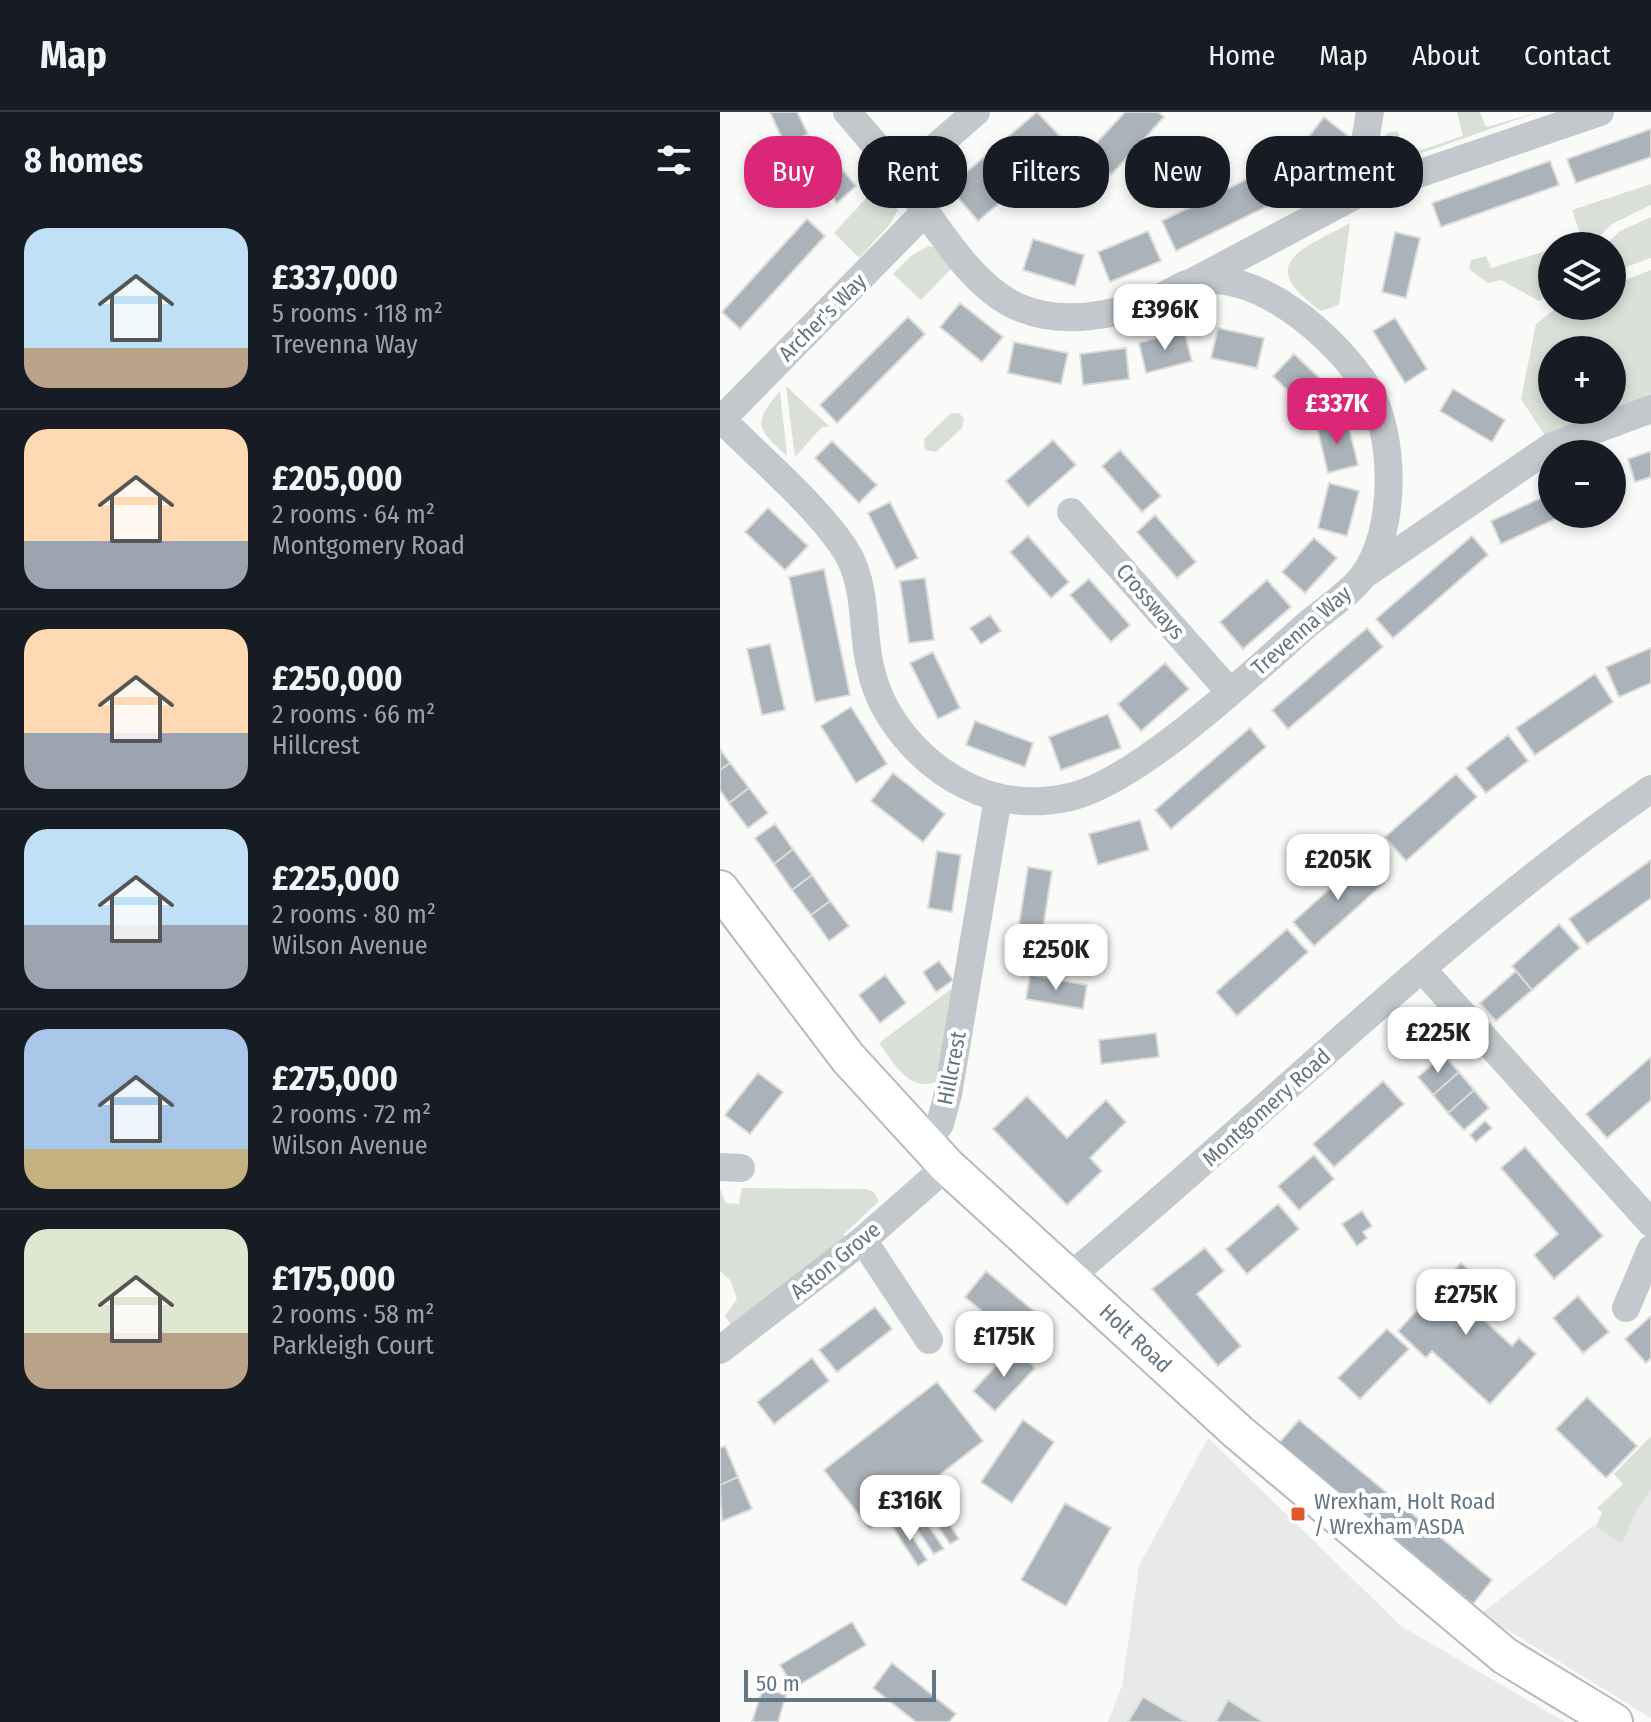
<!DOCTYPE html>
<html lang="en">
<head>
<meta charset="utf-8">
<style>
  body { margin:0; font-family:"Fira Sans Condensed",sans-serif; background:#20242c; color:#f1f3f6; height:100vh; display:flex; flex-direction:column; font-size:30px; white-space:nowrap }
  * { box-sizing:border-box; margin:0 }
  p { font-size:26px; color:#9ea1a6 }
  .icon { flex:none; width:44px; height:44px; fill:none; stroke:currentColor; stroke-width:2; stroke-linecap:round; stroke-linejoin:round }
  .map { position:relative; flex:1; overflow:hidden }
  .details { display:flex; flex-direction:column; background:#171b24; width:720px }
  .details>* { flex:none }
  .banner { position:absolute; left:24px; top:24px; width:760px; height:72px; display:flex; gap:16px }
  .fabs { position:absolute; left:818px; top:120px; display:grid; gap:16px }
  .fabs a { display:grid; place-items:center; width:88px; height:88px; border-radius:50%; background:#171b24; box-shadow:0 4px 12px #0003; font-size:40px }
  .scale { position:absolute; left:24px; bottom:20px; width:192px; box-sizing:border-box; padding-left:8px; border:4px solid #657683; border-top:0; font-size:22px; line-height:28px; white-space:nowrap; color:#657683; -webkit-text-stroke:6px #fff; paint-order:stroke }
  .price { position:absolute; translate:-50% -68px; padding:0 18px; border-radius:16px; background:#fff; color:#222; font-size:26px; line-height:52px; filter:drop-shadow(0 2px 4px #0008) }
  .price::after { content:''; position:absolute; left:50%; top:48px; width:24px; height:18px; margin-left:-12px; background:inherit; clip-path:polygon(0 0,100% 0,50% 100%) }
  .price.selected { background:#db2777; color:#fff }
  ul { padding:0; list-style:none }
  li { display:flex; align-items:center; gap:24px; height:200px; padding:0 24px }
  li+li { border-top:2px solid #363941 }
  li span { display:grid; place-items:center; flex:none; width:224px; height:160px; border-radius:24px; color:#555 }
  li>.icon { margin-inline-start:auto }
  span .icon { width:96px; height:96px; fill:#fffc; stroke-width:1 }
  li b { font-size:34px }
  h2 { display:flex; justify-content:space-between; align-items:center; height:96px; padding:0 24px; font-size:34px }
  .pill { padding:0 28px; border-radius:32px; background:#171b24; box-shadow:0 4px 12px #0003; font-size:28px; line-height:72px }
  .pill.selected { background:#db2777; color:#fff }
  header { display:flex; align-items:center; gap:48px; box-sizing:border-box; height:112px; padding:0 40px; background:#171b24; border-bottom:2px solid #363941 }
  header strong { font-size:38px }
  nav { display:flex; gap:44px; margin-inline-start:auto; font-size:28px }
  main { display:flex; flex:1; min-height:0 }
  .map>svg:first-child { display:block }
  .built { fill:#e8e9e9 }
  .green { fill:#dadfd7; fill-rule:evenodd }
  .building { fill:#aab3b9; stroke:#dcdcda; stroke-width:2 }
  .lines { fill:none; stroke-linecap:round; stroke-linejoin:round }
  .major-casing { stroke:#b5babe; stroke-width:40 }
  .minor { stroke:#c3c8cc; stroke-width:28 }
  .major { stroke:#fff; stroke-width:36 }
  .poi-dot { fill:#e4572e; stroke:#fff; stroke-width:3 }
  .labels { text-anchor:middle; stroke-width:8; stroke-linejoin:round; paint-order:stroke }
  .street-label { font-size:22px; fill:#657683; stroke:#fff }
  .poi-label { font-size:22px; fill:#657683; stroke:#fff; text-anchor:start }
</style>
</head>
<body>
<header>
<strong>Map</strong>
<nav><a>Home</a><a>Map</a><a>About</a><a>Contact</a></nav>
</header>
<main>
<section class="details">
<h2>8 homes<svg class="icon" aria-label="filters" viewBox="0 0 24 24"><path d="M4 7h16M4 17h16"/><circle cx="9" cy="7" r="2"/><circle cx="15" cy="17" r="2"/></svg></h2>
<ul>
<li><span style="background:linear-gradient(#bfe0f5 75%,#b9a48a 0)"><svg class="icon" aria-label="home" viewBox="0 0 24 24"><path d="M3 11l9-7 9 7M6 9v11h12V9"/></svg></span><div><b>£337,000</b><p>5 rooms · 118 m²</p><p>Trevenna Way</p></div></li>
<li><span style="background:linear-gradient(#ffd9b3 70%,#9aa5b1 0)"><svg class="icon" aria-label="home" viewBox="0 0 24 24"><path d="M3 11l9-7 9 7M6 9v11h12V9"/></svg></span><div><b>£205,000</b><p>2 rooms · 64 m²</p><p>Montgomery Road</p></div></li>
<li><span style="background:linear-gradient(#ffd9b3 65%,#9aa5b1 0)"><svg class="icon" aria-label="home" viewBox="0 0 24 24"><path d="M3 11l9-7 9 7M6 9v11h12V9"/></svg></span><div><b>£250,000</b><p>2 rooms · 66 m²</p><p>Hillcrest</p></div></li>
<li><span style="background:linear-gradient(#bfe0f5 60%,#9aa5b1 0)"><svg class="icon" aria-label="home" viewBox="0 0 24 24"><path d="M3 11l9-7 9 7M6 9v11h12V9"/></svg></span><div><b>£225,000</b><p>2 rooms · 80 m²</p><p>Wilson Avenue</p></div></li>
<li><span style="background:linear-gradient(#a9c7e8 75%,#c2b280 0)"><svg class="icon" aria-label="home" viewBox="0 0 24 24"><path d="M3 11l9-7 9 7M6 9v11h12V9"/></svg></span><div><b>£275,000</b><p>2 rooms · 72 m²</p><p>Wilson Avenue</p></div></li>
<li><span style="background:linear-gradient(#dfe7d0 65%,#b9a48a 0)"><svg class="icon" aria-label="home" viewBox="0 0 24 24"><path d="M3 11l9-7 9 7M6 9v11h12V9"/></svg></span><div><b>£175,000</b><p>2 rooms · 58 m²</p><p>Parkleigh Court</p></div></li>
</ul>
</section>
<div class="map">
<svg width="931" height="1610" viewBox="0 0 931 1610">
  <rect width="100%" height="100%" fill="#fafaf8"/>
  <!-- built -->
  <path class="built" d="M488 1326 681 1514 845 1610H388L402 1574 419 1454Z
    M931 1362V1606L761 1502 901 1392Z"/>
  <!-- green -->
  <path class="green" d="M737 0H760L766 15 819 0 667 53 662 28 667 21 677 19 689 42 743 24Z
    M160 71 178 98 170 112 139 146 114 121Z
    M931 72V93L892 112 870 134H841L862 127 852 98Z
    M931 105V146L892 160V134H884L900 119Z
    M630 111 619 193 601 199C533 151 583 137 630 111Z
    M209 134 216 136 231 157 201 188 173 162 192 143Z
    M832 137V179L819 189 781 168 768 171 749 157 751 148 766 144 771 156Z
    M931 158V297L832 334 801 287 816 212 839 194H892V173ZM832 238H892V298H832Z
    M66 274 110 315H102L75 345Z
    M60 279 67 344C36 315 32 313 60 279Z
    M239 301 244 307 242 316 216 340 205 338 204 327 230 302Z
    M238 872 218 969C190 982 174 951 159 931Z
    M22 1076 145 1077 154 1080 159 1089 124 1122 132 1137 17 1222 5 1204 17 1187 10 1168 0 1159V1077L6 1091 19 1092Z
    M931 1324V1377L917 1397 902 1432 876 1415 882 1400 877 1396 903 1372 894 1362Z"/>
  <!-- building -->
  <path class="building" d="M50 0H77L88 22 65 33Z
    M317 0 348 33 258 109 229 75Z
    M405 0H438L444 5 391 63 367 41Z
    M604 5 629 25 597 68 571 48Z
    M931 17V45L856 71 847 47Z
    M96 26 136 74 117 91 76 43Z
    M830 49 839 73 721 115 712 91Z
    M556 53 570 83 456 139 442 109Z
    M87 107 105 124 20 217 2 200Z
    M428 119 441 149 390 170 378 140Z
    M675 120 700 126 686 186 662 180Z
    M313 127 364 143 355 174 303 158Z
    M240 191 283 225 262 250 220 215Z
    M188 205 205 222 117 311 100 293Z
    M675 206 707 257 685 271 653 219Z
    M498 216 544 226 537 256 491 246Z
    M464 219 472 249 426 261 419 231Z
    M294 230 348 241 341 272 288 261Z
    M406 236 409 267 363 273 360 242Z
    M574 242 608 274 586 297 553 264Z
    M733 277 785 308 772 330 720 299Z
    M627 308 638 353 608 361 597 315Z
    M333 328 356 353 308 395 286 369Z
    M112 329 157 373 139 391 95 346Z
    M400 338 441 384 422 400 382 354Z
    M931 339V365L915 370 908 347Z
    M609 371 639 379 627 424 598 416Z
    M832 381V402H846L781 432 771 409Z
    M170 390 198 446 176 457 148 401Z
    M48 396 88 434 65 458 25 420Z
    M435 403 476 450 457 466 417 420Z
    M308 424 349 470 331 486 290 440Z
    M752 424 768 443 673 526 656 507Z
    M594 426 617 446 585 481 562 460Z
    M104 457 130 583 95 590 69 465Z
    M205 466 214 528 189 531 180 469Z
    M369 467 410 513 391 530 350 483Z
    M547 468 571 495 523 537 500 510Z
    M270 503 281 519 261 532 250 516Z
    M647 516 663 535 568 617 552 598Z
    M50 532 65 598 42 603 27 537Z
    M931 536V571L899 585 886 555Z
    M213 540 240 596 218 607 190 551Z
    M445 551 469 577 421 619 398 592Z
    M875 562 893 590 815 643 796 616Z
    M131 595 167 652 136 671 101 614Z
    M388 602 401 636 341 658 329 625Z
    M255 609 313 631 305 655 246 633Z
    M530 616 546 635 451 717 435 698Z
    M788 623 808 649 766 681 746 656Z
    M0 637 10 651 0 658Z
    M10 651 29 676 9 691 0 678V658Z
    M173 661 225 702 203 730 151 689Z
    M736 662 757 685 686 749 665 725Z
    M29 676 48 701 28 716 9 691Z
    M420 708 429 738 378 753 369 722Z
    M55 712 73 737 54 752 35 726Z
    M73 737 92 763 72 778 54 752Z
    M217 739 241 743 232 800 208 796Z
    M643 747 664 771 594 834 573 810Z
    M931 748V786L867 832 849 807Z
    M308 755 332 759 323 816 299 813Z
    M92 763 110 789 91 803 72 778Z
    M110 789 129 814 109 829 91 803Z
    M839 812 860 836 812 878 792 854Z
    M567 817 588 840 517 904 496 880Z
    M219 849 233 868 216 880 203 860Z
    M796 859 812 878 776 909 760 891Z
    M165 863 186 891 160 911 139 883Z
    M310 863 367 873 363 897 306 887Z
    M436 921 439 945 381 952 379 928Z
    M723 943 739 960 713 983 698 965Z
    M931 945V988L887 1026 866 1002Z
    M739 960 754 978 728 1001 713 983Z
    M38 961 63 980 30 1022 5 1003Z
    M663 969 684 992 614 1055 593 1032Z
    M754 978 769 996 744 1018 728 1001Z
    M307 984 347 1026 386 988 406 1010 370 1046 382 1059 347 1093 273 1017Z
    M765 1009 772 1016 756 1030 750 1023Z
    M805 1035 883 1124 834 1167 814 1143 838 1122 781 1056Z
    M594 1043 614 1067 579 1098 558 1074Z
    M558 1092 579 1117 527 1162 506 1137Z
    M642 1099 652 1114 643 1120 647 1126 637 1134 622 1112Z
    M485 1136 504 1159 477 1182 521 1234 498 1254 432 1177Z
    M741 1151 767 1174 749 1194 792 1234 799 1226 816 1242 770 1292 712 1239 706 1246 678 1219Z
    M266 1159 316 1201 294 1226 245 1185Z
    M858 1184 889 1220 863 1241 833 1206Z
    M155 1195 172 1217 117 1260 99 1238Z
    M931 1204V1246L926 1251 905 1227Z
    M667 1217 689 1237 640 1287 618 1266Z
    M293 1235 315 1256 275 1299 253 1279Z
    M92 1246 109 1269 54 1312 37 1290Z
    M217 1270 263 1329 150 1417 104 1358Z
    M867 1285 917 1334 886 1366 836 1317Z
    M303 1308 334 1330 292 1391 261 1370Z
    M579 1308 772 1468 753 1492 559 1331Z
    M5 1334 18 1365 0 1373V1336Z
    M18 1365 32 1397 2 1409 0 1373Z
    M213 1387 239 1427 230 1432 204 1393Z
    M345 1391 391 1416 346 1494 301 1468Z
    M198 1398 224 1437 214 1442 188 1404Z
    M181 1408 207 1448 198 1454 172 1414Z
    M132 1510 146 1533 74 1576 60 1553Z
    M172 1551 236 1602 229 1610H196L153 1576Z
    M43 1576 66 1583 58 1610H32Z
    M423 1585 466 1610H408Z
    M508 1588 543 1610H496Z"/>
  <g class="lines">
    <defs>
      <path id="major" d="M0 777 128 946 227 1054 518 1320 785 1544 894 1610"/>
    </defs>
    <!-- major casing -->
    <use href="#major" class="major-casing"/>
    <!-- minor -->
    <path class="minor" d="M181 65 256 0
      M636 83 650 0
      M476 168 636 83 880 0
      M0 306C37 343 105 401 129 444 148 481 141 520 151 558 162 607 201 651 245 673 278 690 314 693 350 685 419 669 533 560 589 511 606 497 629 482 643 464 677 420 676 321 647 275 616 226 534 152 470 171 459 174 449 182 438 186 395 204 342 214 298 195 248 173 211 104 179 62 163 41 145 21 127 0
      M0 309 204 101
      M351 400 510 580
      M647 461 832 334 931 297
      M702 857 931 1111
      M204 1031 220 1012 228 982 278 686
      M0 1055 21 1056
      M143 1128 209 1228
      M349 1165C544 1004 723 821 931 677
      M906 1196 931 1137
      M0 1238 143 1128 227 1054"/>
    <!-- major -->
    <use href="#major" class="major"/>
  </g>
  <!-- markers -->
  <rect class="poi-dot" x="570" y="1394" width="16" height="16" rx="4"/>
  <g class="labels">
    <!-- street labels -->
    <g class="street-label">
      <text transform="translate(102 205) rotate(-45)" y="8">Archer's Way</text>
      <text transform="translate(431 489) rotate(49)" y="8">Crossways</text>
      <text transform="translate(581 518) rotate(-41)" y="8">Trevenna Way</text>
      <text transform="translate(231 956) rotate(-79)" y="8">Hillcrest</text>
      <text transform="translate(546 995) rotate(-42)" y="8">Montgomery Road</text>
      <text transform="translate(115 1148) rotate(-39)" y="8">Aston Grove</text>
      <text transform="translate(416 1226) rotate(43)" y="8">Holt Road</text>
    </g>
    <!-- poi labels -->
    <g class="poi-label">
      <text x="594" y="1397">Wrexham, Holt Road<tspan x="594" dy="25">/ Wrexham ASDA</tspan></text>
    </g>
  </g>
</svg>
<div class="fabs">
<a><svg class="icon" aria-label="layers" viewBox="0 0 24 24"><path d="M12 4l9 5-9 5-9-5zM3 14l9 5 9-5"/></svg></a>
<a>+</a>
<a>−</a>
</div>
<div class="scale">50 m</div>
<b class="price" style="left:445px;top:240px">£396K</b>
<b class="price selected" style="left:617px;top:334px">£337K</b>
<b class="price" style="left:618px;top:790px">£205K</b>
<b class="price" style="left:336px;top:880px">£250K</b>
<b class="price" style="left:718px;top:963px">£225K</b>
<b class="price" style="left:746px;top:1225px">£275K</b>
<b class="price" style="left:284px;top:1267px">£175K</b>
<b class="price" style="left:190px;top:1431px">£316K</b>
<div class="banner">
<a class="pill selected">Buy</a>
<a class="pill">Rent</a>
<a class="pill">Filters</a>
<a class="pill">New</a>
<a class="pill">Apartment</a>
</div>
</div>
</main>
</body>
</html>
